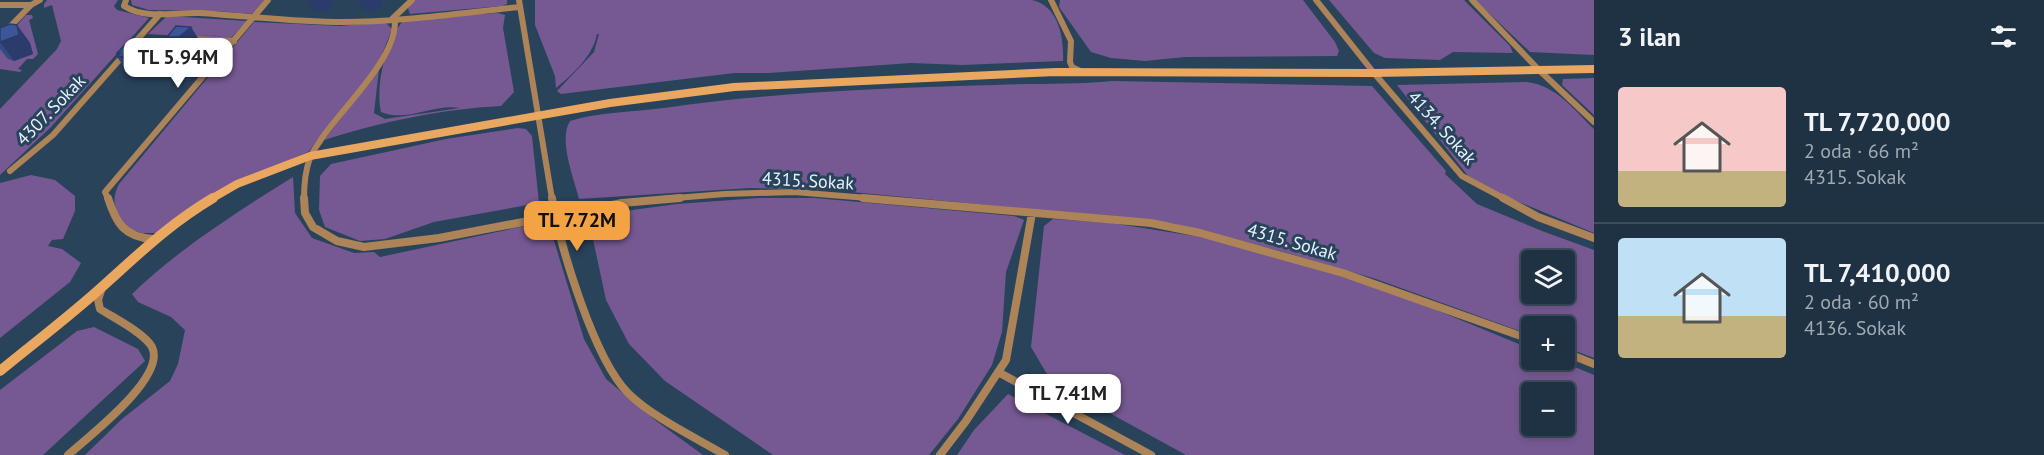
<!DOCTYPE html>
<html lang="tr">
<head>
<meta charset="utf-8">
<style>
  body { margin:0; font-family:"PT Sans",sans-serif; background:#2c3e4f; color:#f1f3f6; height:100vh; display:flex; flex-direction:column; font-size:22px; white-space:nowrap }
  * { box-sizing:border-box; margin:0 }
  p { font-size:20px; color:#a1aab2 }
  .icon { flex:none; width:33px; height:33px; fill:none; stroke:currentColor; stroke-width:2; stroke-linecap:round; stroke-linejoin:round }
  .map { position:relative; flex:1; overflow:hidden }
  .drawer { display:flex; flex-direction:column; background:#1f3244; width:450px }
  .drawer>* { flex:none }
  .fabs { position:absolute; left:1521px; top:250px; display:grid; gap:12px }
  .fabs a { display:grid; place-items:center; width:54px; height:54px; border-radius:6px; background:#1f3244; box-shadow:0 3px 9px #0003,0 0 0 2px #3c4d5d; font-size:30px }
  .price { position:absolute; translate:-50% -51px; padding:0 14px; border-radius:12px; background:#fff; color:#222; font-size:20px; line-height:39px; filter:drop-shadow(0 2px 3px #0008) }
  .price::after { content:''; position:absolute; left:50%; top:36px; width:18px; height:14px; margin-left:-9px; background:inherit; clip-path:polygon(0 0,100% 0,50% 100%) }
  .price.active { background:#f4a344; color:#111 }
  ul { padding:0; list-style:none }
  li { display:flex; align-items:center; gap:18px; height:150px; padding:0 24px }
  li+li { border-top:2px solid #3c4d5d }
  li span { display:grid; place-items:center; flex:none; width:168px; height:120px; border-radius:6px; color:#555 }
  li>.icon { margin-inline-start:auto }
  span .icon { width:72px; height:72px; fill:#fffc; stroke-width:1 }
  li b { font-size:26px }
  h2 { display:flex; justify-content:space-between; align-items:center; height:72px; padding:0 24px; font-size:26px }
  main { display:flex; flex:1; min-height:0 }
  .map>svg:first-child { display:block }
  .green { fill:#765992; fill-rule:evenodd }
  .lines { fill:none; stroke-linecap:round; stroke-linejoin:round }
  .street-far1 { stroke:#ad8358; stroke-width:6 }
  .street { stroke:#ad8358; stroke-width:8 }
  .secondary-far1 { stroke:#eaa75f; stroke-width:8 }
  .secondary { stroke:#eaa75f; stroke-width:10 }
  .wall { fill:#344a84 }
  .shaded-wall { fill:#2b3c6c }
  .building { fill:#3d569a; stroke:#2b3c6c; stroke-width:1.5 }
  .labels { text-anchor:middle; stroke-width:6; stroke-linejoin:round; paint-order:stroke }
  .street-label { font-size:18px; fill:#e6f2fe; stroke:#29435b }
</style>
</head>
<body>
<main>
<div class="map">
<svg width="1594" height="455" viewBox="0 0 1594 455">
  <rect width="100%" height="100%" fill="#29435b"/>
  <!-- green -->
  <path class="green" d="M47 0H118L114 6 117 10 149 18 50 128 0 175V109L57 49 61 41 52 5 44 8V4Z
    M131 0H264L252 14 217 11 149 10 132 5Z
    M413 0H507V4L502 6 410 14 408 8Z
    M535 0H1032C1059 6 1064 38 1063 61L962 65 911 63 769 73H734L561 94 557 91 594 52 599 34H597C593 56 573 74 556 88L555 76 535 25Z
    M1060 0H1303L1335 42 1339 51 1337 56 1185 57 1145 61 1111 58 1091 52 1059 7Z
    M1329 0H1464L1510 46 1513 53 1453 52 1440 60 1385 58 1374 53Z
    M1475 0H1594V55L1530 52Z
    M498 13 505 15 503 28 514 92 501 106C442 109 380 122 324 140L379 69 374 113 385 119 460 108C435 103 406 123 381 112 375 87 386 36 406 18Z
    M26 15H32L33 18 29 20 38 54 33 59H27L18 69 22 70 20 72 0 69V44Z
    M167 16 247 21 230 39 148 34Z
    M254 22 340 26 385 22 392 29 378 64 308 152 273 167 157 233H142L124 227C116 211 110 201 119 184Z
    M1594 78V115L1562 85 1563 79Z
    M1113 81 1372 86 1446 171 1445 174 1477 204 1542 231 1594 250V358L1565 347 1564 327H1532L1531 335 1376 279 1280 251 1172 223 831 190 750 188 579 199C574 178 558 140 570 121 598 112 633 112 664 108 774 92 884 88 995 85 1035 83 1074 85 1113 81ZM1532 261H1564V294H1532Z
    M1527 82C1557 86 1573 109 1594 129V233L1502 195 1468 176 1397 85Z
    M518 128 526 129 532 136 539 203 434 222 385 239 360 241 325 227 319 210 320 176 331 164 446 139Z
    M31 175 55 180 75 196V211L63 239 52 240 48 246 62 249 81 263 70 282 0 338V183Z
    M293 177 295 213 312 238 354 253 374 252 380 257 548 221 584 339 606 379 655 420 703 455H85L122 419 170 381 178 364 185 330 171 317 138 302 132 294C177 250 240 210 293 177Z
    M759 198H815L1014 216 1024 220 1006 272 1002 332 992 365 958 419 929 455H773L665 381 629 344 606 300 588 216 677 204Z
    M1053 219 1111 223 1226 241 1388 290 1531 349 1532 360H1558L1594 375V455H1186L1051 381 1031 347 1044 226ZM1532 393H1564V426H1532Z
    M94 327 138 349 145 361 43 455H0V390L77 331Z
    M1008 394 1125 455H957L974 430Z"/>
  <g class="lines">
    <!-- street-far1 -->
    <path class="street-far1" d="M126 0 124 6C146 20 175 12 200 13 247 16 295 22 342 22 401 22 461 13 520 7
      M519 0 552 199
      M1051 0 1071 41 1070 62 1072 67 1082 72
      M1316 0 1374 73 1462 176 1505 199
      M1472 0 1539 70 1594 122
      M0 5H31
      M0 37 31 5 40 0
      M192 39 234 41
      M10 171 53 135 160 14
      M108 199 105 192 268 0
      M304 199C304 186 305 171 310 158 312 151 318 145 322 138 343 107 395 60 395 22L392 19 412 0
      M663 199 725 194 794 192 880 199"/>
    <!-- street -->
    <path class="street" d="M108 198C116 223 124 237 153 239
      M304 198 305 213 313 227 337 241 364 247 439 238 622 203 680 198
      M552 198C560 246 594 359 628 393 652 417 696 438 725 455
      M863 198 1151 223 1200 233 1343 273 1532 340
      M1503 198 1538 217 1594 238
      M1564 352 1594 364
      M998 372 1151 455
      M68 455C88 437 167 377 152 347 144 333 114 318 100 309L98 300 102 287
      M940 455 966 421 1006 360 1032 213"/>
    <!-- secondary-far1 -->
    <path class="secondary-far1" d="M211 199 237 184 310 156 610 103 734 87 1056 72 1374 73 1594 69"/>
    <!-- secondary -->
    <path class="secondary" d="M0 371C34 343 70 316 103 286 141 252 168 225 213 198"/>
  </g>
  <!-- wall -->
  <path class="wall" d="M17 25 30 43 33 54 14 61 8 59 0 49V28Z
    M191 27 202 45 195 51 203 65 202 66 204 68 191 80H177L165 62 166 61 164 59 174 48 167 37Z
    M151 41 162 60 144 75H130L117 57 119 55 117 53Z"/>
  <!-- shaded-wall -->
  <path class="shaded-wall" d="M308 0H333L334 3 330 9 316 12 315 10 313 11Z
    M359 0H381L383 6 380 7V9L367 12 366 10H363Z
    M17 25 30 43 33 54 14 61 0 42Z
    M191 27 202 45 195 51 203 65 202 66 204 68 191 80 179 62 189 53 179 37Z
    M151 41 162 60 144 75 132 56Z"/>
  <!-- building -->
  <path class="building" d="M10 24 17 25 19 35 0 42V28Z
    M176 26 191 27 179 37H167Z
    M131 41H151L132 56 117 57 120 53H117L126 44Z
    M178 46H192L190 49H193L179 62H165L167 59H164L172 49Z"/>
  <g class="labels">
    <!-- street labels -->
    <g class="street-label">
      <text transform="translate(51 110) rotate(-46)" y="6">4307. Sokak</text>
      <text transform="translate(1442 128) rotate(48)" y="6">4134. Sokak</text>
      <text transform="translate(808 181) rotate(3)" y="6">4315. Sokak</text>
      <text transform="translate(1292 242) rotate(16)" y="6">4315. Sokak</text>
    </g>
  </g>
</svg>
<div class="fabs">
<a><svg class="icon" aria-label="layers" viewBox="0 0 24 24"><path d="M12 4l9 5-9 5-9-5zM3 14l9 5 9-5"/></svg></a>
<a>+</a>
<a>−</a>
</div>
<b class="price" style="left:178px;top:89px">TL 5.94M</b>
<b class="price active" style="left:577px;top:252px">TL 7.72M</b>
<b class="price" style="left:1068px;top:425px">TL 7.41M</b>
</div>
<section class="drawer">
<h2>3 ilan<svg class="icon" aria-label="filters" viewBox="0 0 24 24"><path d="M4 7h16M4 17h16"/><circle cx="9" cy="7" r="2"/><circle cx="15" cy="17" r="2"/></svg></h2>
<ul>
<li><span style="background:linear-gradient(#f6c9c9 70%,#c2b280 0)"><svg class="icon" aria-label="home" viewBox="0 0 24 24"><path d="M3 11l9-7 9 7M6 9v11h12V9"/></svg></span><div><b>TL 7,720,000</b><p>2 oda · 66 m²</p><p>4315. Sokak</p></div></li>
<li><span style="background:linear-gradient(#bfe0f5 65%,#c2b280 0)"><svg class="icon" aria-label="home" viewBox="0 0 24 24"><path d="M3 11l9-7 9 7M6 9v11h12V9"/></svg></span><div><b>TL 7,410,000</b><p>2 oda · 60 m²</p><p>4136. Sokak</p></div></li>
</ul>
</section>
</main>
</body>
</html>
